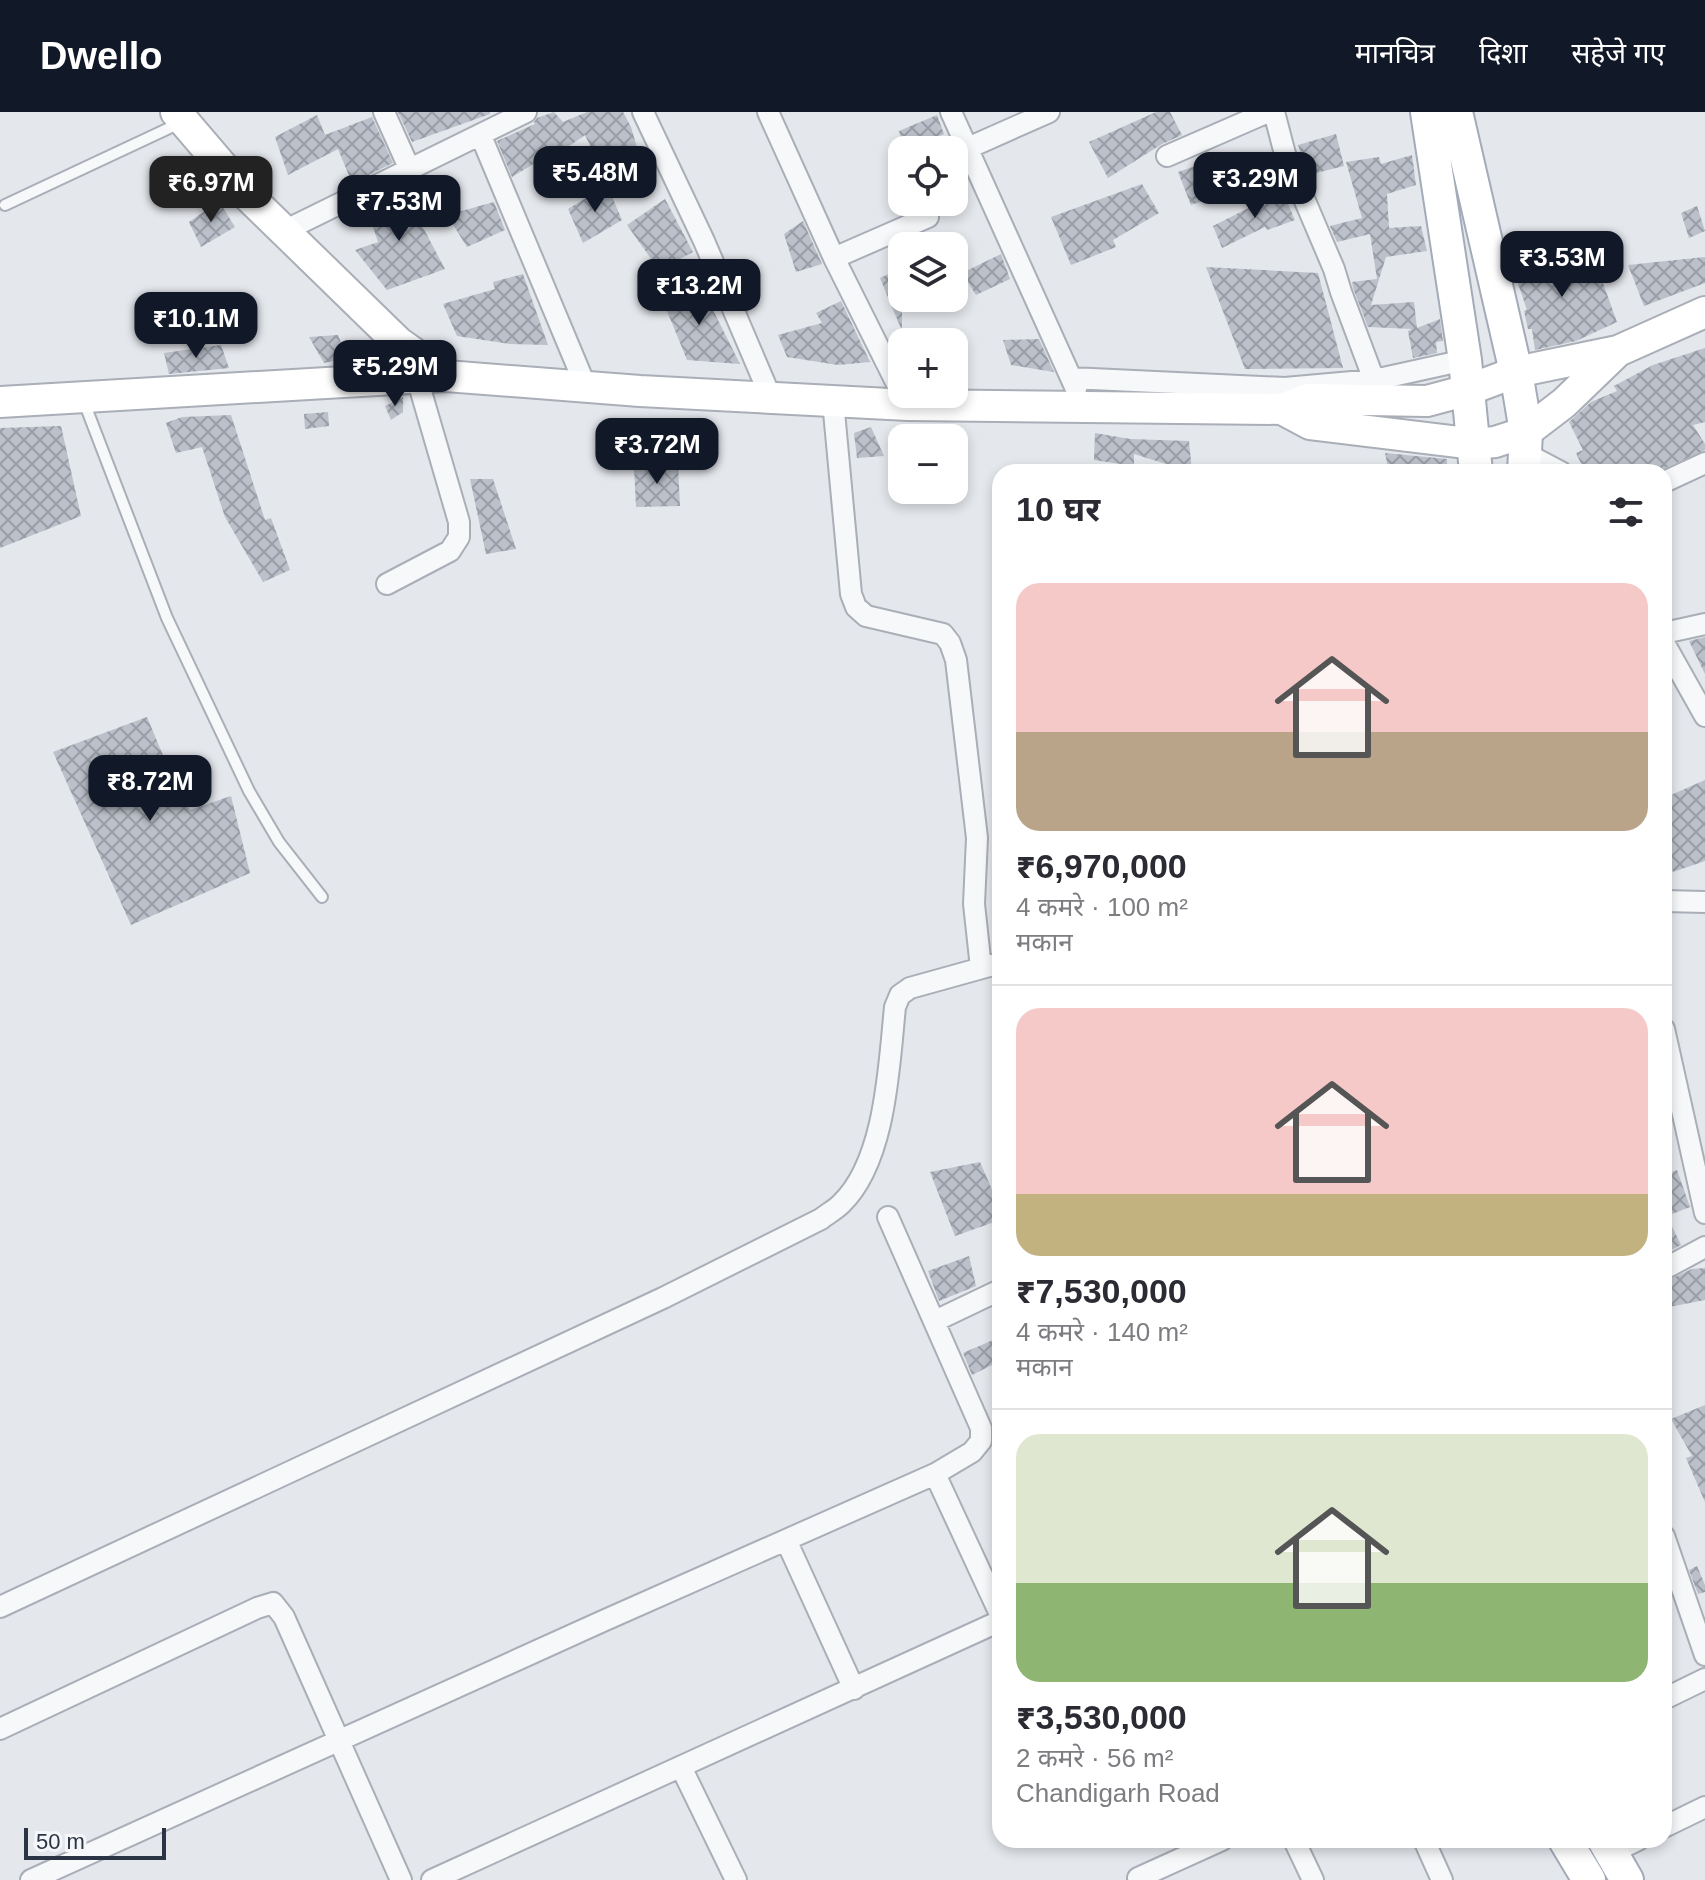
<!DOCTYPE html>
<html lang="hi">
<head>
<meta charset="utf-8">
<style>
  body { margin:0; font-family:Arial,"Noto Sans Devanagari",sans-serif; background:#f7f7f7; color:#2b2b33; height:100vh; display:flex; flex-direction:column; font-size:30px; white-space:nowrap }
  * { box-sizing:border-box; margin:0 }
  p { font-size:26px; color:#7c7c81 }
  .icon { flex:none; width:44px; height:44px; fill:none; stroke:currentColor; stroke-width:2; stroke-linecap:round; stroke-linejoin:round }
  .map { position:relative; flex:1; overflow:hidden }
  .details { position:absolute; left:992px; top:352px; width:680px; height:1384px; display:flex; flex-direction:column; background:#fff; border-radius:24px; box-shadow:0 4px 12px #0003 }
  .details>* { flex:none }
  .fabs { position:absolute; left:888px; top:24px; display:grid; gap:16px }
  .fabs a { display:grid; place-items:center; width:80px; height:80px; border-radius:16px; background:#fff; box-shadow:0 4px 12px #0003; font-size:40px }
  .scale { position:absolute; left:24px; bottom:20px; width:142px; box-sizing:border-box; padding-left:8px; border:4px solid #2b3445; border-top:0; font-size:22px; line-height:28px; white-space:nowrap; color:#2b3445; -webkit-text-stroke:6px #f4f6f9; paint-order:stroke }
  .price { position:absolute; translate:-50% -68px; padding:0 18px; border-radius:16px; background:#111827; color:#fff; font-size:26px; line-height:52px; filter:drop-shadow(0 2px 4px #0008) }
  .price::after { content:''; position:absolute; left:50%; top:48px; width:24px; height:18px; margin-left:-12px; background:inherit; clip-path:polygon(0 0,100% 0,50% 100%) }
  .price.active { background:#222; color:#fff }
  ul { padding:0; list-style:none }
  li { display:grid; align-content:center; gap:16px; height:424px; padding:0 24px }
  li+li { border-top:2px solid #e1e1e2 }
  li span { display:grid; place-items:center; height:248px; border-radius:24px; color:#555 }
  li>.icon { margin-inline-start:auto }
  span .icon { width:144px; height:144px; fill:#fffc; stroke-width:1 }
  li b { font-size:34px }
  h2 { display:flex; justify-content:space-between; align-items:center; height:96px; padding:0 24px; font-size:34px }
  header { display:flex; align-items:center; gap:48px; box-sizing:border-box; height:112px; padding:0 40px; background:#111827; color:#fff }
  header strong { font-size:38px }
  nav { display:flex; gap:44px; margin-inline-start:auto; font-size:28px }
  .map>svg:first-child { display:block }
  .building { fill:url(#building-cross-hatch) }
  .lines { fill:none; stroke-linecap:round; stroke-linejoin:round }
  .lane-casing { stroke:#a9aeb7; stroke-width:14 }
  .street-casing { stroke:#a9aeb7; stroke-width:24 }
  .secondary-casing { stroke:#a9aeb7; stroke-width:34 }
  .primary-casing { stroke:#a3abb8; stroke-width:36 }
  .lane { stroke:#f7f8fa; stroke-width:10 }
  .street { stroke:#f7f8fa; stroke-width:20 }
  .secondary { stroke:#fff; stroke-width:30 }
  .primary { stroke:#fff; stroke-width:32 }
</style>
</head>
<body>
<header>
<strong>Dwello</strong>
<nav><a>मानचित्र</a><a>दिशा</a><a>सहेजे गए</a></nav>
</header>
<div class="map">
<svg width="1705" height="1768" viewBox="0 0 1705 1768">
  <defs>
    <pattern id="building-cross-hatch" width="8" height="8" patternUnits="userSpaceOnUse" patternTransform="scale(2)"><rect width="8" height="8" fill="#bbc0ca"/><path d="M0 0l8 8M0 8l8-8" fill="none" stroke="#989da6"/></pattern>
  </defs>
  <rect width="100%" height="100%" fill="#e4e7ec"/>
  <!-- building -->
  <path class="building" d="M398 0H490V2L412 30Z
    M554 0 563 10 587 0H623L631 15 638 39 602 59 585 23 552 46 550 42 512 65 497 29 535 12 534 10 537 6Z
    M1156 0H1170L1182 23 1162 32 1108 66 1089 30Z
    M317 3 325 23 372 5 393 51 352 71 338 37 288 63 275 25Z
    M937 3 944 22 904 38 899 19Z
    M1336 22 1344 54 1308 63 1298 33Z
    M1412 43 1416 73 1387 82 1389 116 1421 114 1427 139 1386 145 1371 193 1414 190 1417 216 1440 207 1443 229 1436 230 1437 241 1413 246 1408 219 1412 217 1368 215 1353 176 1352 170 1377 167 1370 122 1337 130 1330 114 1362 106 1346 50 1379 45 1381 52Z
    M1222 45 1240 76 1191 93 1178 60Z
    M1142 72 1159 101 1113 128 1116 135 1071 153 1051 105Z
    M607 73 622 108 583 131 568 97Z
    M402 76 445 157 387 178 355 138 378 130 366 93Z
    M1282 79 1295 108 1267 118 1265 115 1222 136 1213 114Z
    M665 87 693 140 659 158 627 113Z
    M219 89 235 115 201 135 189 110Z
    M494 90 505 118 467 135 447 103Z
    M1697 94 1705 119 1689 126 1681 101Z
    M803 109 822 152 796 160 784 122Z
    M1535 133 1533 153 1594 146 1617 210 1576 229 1535 238 1532 217H1528L1524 199 1527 198 1508 142Z
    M1001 142 1010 167 976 183 962 161Z
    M1705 145V171L1644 194 1628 153Z
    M1206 155 1318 161 1343 256 1245 257Z
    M902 156V219L880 166Z
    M523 162 548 233 510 232 457 224 443 192 495 177 493 170Z
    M699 170 740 252 687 248 663 189Z
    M841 189 870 250 838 253 787 245 778 223 822 211 816 201Z
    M338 223 347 246 324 251 309 225Z
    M1039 227 1054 260 1011 253 1003 228Z
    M221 233 229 256 169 262 164 241Z
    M1705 236V310L1693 313 1705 332V338L1656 360H1585L1576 341 1583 338 1569 310 1591 290 1617 279 1614 274 1653 253Z
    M403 285V300L391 308 385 294Z
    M328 300 329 314 305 317 304 302Z
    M231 303 265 408 271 406 290 458 263 470 225 405 202 335 176 341 166 311 182 305Z
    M61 314 81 404 0 436V316Z
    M871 315 884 344 857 346 854 321Z
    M1095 321 1130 327 1189 329 1192 360 1134 342V354L1094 348Z
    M1385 341 1447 347V360H1389Z
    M678 353 680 394 636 395 634 355Z
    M470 367H493L516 437 486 442Z
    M1705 525V562L1689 529Z
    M147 605 175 672 190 698 231 684 250 761 131 813 53 640Z
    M1705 668V749L1673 760 1664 738V686Z
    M980 1050 1000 1096V1108L955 1124 930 1060Z
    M1677 1058 1690 1095 1667 1104 1681 1133 1664 1142V1063Z
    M969 1144 976 1174 939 1189 928 1159Z
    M1705 1156V1188L1664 1196V1170L1692 1157Z
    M1000 1225V1249L972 1263 963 1241Z
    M1705 1293V1390L1686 1346 1692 1344 1671 1307Z
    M1697 1454 1705 1473V1480L1698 1482 1689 1458Z"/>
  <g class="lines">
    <defs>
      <path id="lane" d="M5 93 180 11
        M84 290 167 506 249 679 279 730 322 785"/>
      <path id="street" d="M384 0 410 58
        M643 0 704 129 771 286
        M768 0 834 146 902 282
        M951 0 1076 277
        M1274 0 1285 42 1334 157 1341 180 1374 268
        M481 24 586 275
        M968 36 1049 0
        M1167 44 1268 0
        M284 119 526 0
        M834 146 928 105
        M1071 266 1285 276 1374 268 1465 248
        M833 289 851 482 856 495 866 504 943 522 950 531 956 548 977 726 974 792 981 856
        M1525 341 1561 360
        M1664 370 1705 351
        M387 472 450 439 459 425V410L417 266
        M1664 521 1705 512
        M1664 531 1705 604
        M1664 789 1705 790
        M1664 917 1705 1101
        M1664 1157 1705 1135
        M935 1209 1000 1178
        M935 1362 1000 1502
        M1664 1424 1705 1543
        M786 1428 854 1577
        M0 1495 663 1186 821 1107C827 1102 835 1098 841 1092 886 1049 889 953 895 895L900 883 910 876 1000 851
        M1664 1587 1705 1567
        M0 1617 257 1496 273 1491 284 1505 401 1768
        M681 1655 736 1768
        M1664 1715 1705 1695
        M1294 1728 1313 1768
        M1424 1728 1442 1768
        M1611 1741 1638 1728
        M1138 1766 1222 1728
        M31 1768 603 1509 935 1362 972 1340 981 1329V1316L888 1105
        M432 1768 1000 1509"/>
      <path id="secondary" d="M176 0 246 82 398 230 446 264 640 279 908 293 1282 297 1308 287 1427 289 1468 278 1516 260 1618 239
        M0 290 446 264
        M1282 297 1310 312 1475 332 1495 330 1526 320 1564 291 1618 239 1705 200"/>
      <path id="primary" d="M1427 0 1465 248 1476 360
        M1456 0 1516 260 1526 320 1524 360
        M1565 1728 1589 1768
        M1604 1728 1627 1768"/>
    </defs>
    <!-- lane casing -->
    <use href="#lane" class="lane-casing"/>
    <!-- street casing -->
    <use href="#street" class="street-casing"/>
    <!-- secondary casing -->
    <use href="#secondary" class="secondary-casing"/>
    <!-- primary casing -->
    <use href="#primary" class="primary-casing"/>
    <!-- lane -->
    <use href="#lane" class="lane"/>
    <!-- street -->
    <use href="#street" class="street"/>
    <!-- secondary -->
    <use href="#secondary" class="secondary"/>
    <!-- primary -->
    <use href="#primary" class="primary"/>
  </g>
</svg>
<div class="fabs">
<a><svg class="icon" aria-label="locate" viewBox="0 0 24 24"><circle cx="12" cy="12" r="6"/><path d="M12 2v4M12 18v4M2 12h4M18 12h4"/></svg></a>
<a><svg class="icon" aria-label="layers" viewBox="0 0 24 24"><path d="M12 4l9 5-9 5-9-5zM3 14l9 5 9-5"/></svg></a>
<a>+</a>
<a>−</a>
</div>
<div class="scale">50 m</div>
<b class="price" style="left:595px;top:102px">₹5.48M</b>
<b class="price" style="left:1255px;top:108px">₹3.29M</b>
<b class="price active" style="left:211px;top:112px">₹6.97M</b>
<b class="price" style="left:399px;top:131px">₹7.53M</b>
<b class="price" style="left:1562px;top:187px">₹3.53M</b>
<b class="price" style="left:699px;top:215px">₹13.2M</b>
<b class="price" style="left:196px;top:248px">₹10.1M</b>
<b class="price" style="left:395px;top:296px">₹5.29M</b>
<b class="price" style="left:657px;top:374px">₹3.72M</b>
<b class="price" style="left:150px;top:711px">₹8.72M</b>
<section class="details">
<h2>10 घर<svg class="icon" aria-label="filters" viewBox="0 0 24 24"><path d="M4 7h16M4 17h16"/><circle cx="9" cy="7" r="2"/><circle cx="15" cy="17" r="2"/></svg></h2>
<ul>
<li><span style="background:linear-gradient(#f6c9c9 60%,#b9a48a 0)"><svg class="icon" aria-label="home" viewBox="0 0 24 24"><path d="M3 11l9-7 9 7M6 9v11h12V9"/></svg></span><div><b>₹6,970,000</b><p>4 कमरे · 100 m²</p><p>मकान</p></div></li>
<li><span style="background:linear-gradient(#f6c9c9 75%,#c2b280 0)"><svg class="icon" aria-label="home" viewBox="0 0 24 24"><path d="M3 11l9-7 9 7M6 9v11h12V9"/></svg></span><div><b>₹7,530,000</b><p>4 कमरे · 140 m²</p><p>मकान</p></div></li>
<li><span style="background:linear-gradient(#dfe7d0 60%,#8fb573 0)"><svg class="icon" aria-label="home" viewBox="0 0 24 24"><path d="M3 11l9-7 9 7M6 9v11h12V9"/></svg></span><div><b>₹3,530,000</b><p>2 कमरे · 56 m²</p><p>Chandigarh Road</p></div></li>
</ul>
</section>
</div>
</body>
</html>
